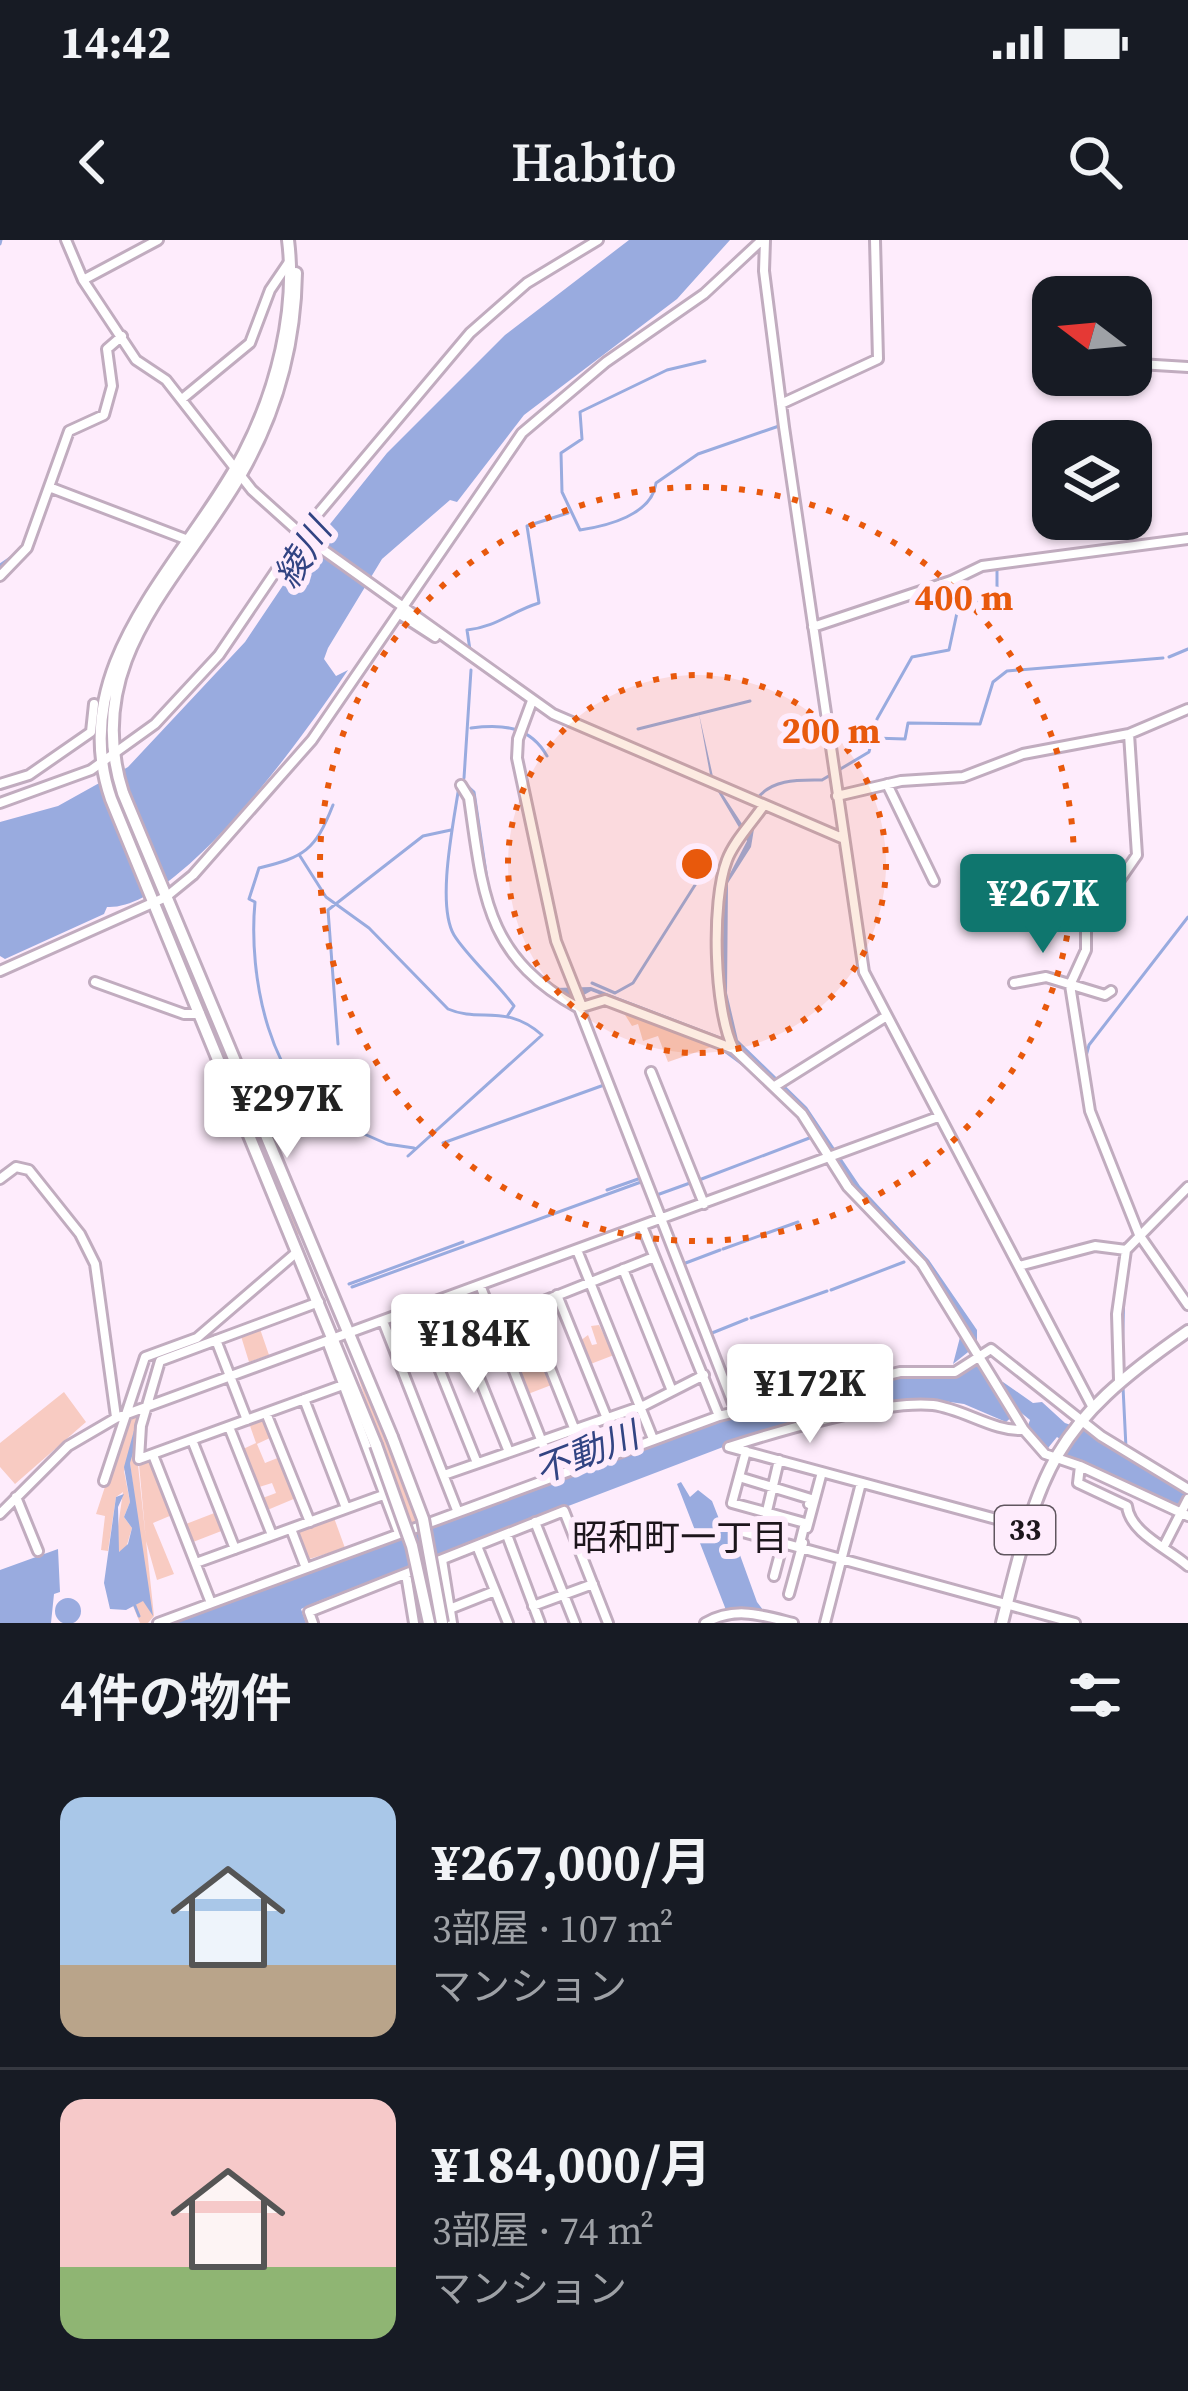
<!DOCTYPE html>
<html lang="ja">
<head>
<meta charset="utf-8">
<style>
  body { margin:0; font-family:"Source Serif 4","Noto Sans JP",serif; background:#242831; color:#f1f3f6; height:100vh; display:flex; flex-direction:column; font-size:45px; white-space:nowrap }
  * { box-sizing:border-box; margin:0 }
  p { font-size:39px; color:#9ea1a6 }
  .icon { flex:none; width:66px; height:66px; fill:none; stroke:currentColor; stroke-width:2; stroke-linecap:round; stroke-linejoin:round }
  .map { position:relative; height:1383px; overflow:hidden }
  .details { display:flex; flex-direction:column; background:#171b24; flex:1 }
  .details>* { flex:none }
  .needle { width:78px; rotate:286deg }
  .controls { position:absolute; left:1032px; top:36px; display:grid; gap:24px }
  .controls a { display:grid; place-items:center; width:120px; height:120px; border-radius:24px; background:#171b24; box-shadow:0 3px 9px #0004; font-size:60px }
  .price { position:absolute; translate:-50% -102px; padding:0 27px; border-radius:12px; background:#fff; color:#222; font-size:39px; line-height:78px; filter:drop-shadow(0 3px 6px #0008) }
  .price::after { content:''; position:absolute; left:50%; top:72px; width:36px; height:27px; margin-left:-18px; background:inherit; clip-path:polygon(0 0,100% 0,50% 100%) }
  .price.on { background:#0f766e; color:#fff }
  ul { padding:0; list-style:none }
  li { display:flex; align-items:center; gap:36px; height:300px; padding:0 60px }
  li+li { border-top:3px solid #363941 }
  li span { display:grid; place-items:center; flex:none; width:336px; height:240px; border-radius:24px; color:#555 }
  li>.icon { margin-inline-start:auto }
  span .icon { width:144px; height:144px; fill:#fffc; stroke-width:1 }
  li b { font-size:51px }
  h2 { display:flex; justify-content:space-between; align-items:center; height:144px; padding:0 60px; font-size:51px }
  .status { display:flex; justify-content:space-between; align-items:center; height:84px; padding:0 60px; background:#171b24; direction:ltr }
  .status svg { height:33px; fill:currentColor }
  header { display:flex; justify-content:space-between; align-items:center; height:156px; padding:0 60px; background:#171b24; font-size:54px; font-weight:600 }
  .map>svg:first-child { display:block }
  .green { fill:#f8cbc2 }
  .water { fill:#99abdf }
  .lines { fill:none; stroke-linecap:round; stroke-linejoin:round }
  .stream { stroke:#99abdf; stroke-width:3 }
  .minor-casing { stroke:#c1acbf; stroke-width:14 }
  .major-casing { stroke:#c1acbf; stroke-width:16 }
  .minor { stroke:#fff; stroke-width:8 }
  .major { stroke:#fff; stroke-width:10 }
  .major-bridge-casing { stroke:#c1acbf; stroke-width:16; stroke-linecap:butt }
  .major-bridge { stroke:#fff; stroke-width:10 }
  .ring { fill:none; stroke:#e8590c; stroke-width:6; stroke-dasharray:6 12 }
  .labels { text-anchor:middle; stroke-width:12; stroke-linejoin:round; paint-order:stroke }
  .shield { fill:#feecfc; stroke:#60565f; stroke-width:3 }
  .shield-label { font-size:30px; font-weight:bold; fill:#1d161c }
  .water-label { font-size:36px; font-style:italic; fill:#324483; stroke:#feecfc }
  .neighbourhood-label { font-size:36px; fill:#1d161c; stroke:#feecfc }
  .centre { fill:#e8590c; stroke:#feecfc; stroke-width:6 }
  .ring-label { font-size:36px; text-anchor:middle; font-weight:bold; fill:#e8590c; stroke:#feecfc; stroke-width:12; stroke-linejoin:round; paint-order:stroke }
</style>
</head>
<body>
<div class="status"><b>14:42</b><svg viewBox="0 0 49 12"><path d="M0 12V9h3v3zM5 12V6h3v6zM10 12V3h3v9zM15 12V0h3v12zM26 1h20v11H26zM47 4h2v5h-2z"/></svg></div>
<header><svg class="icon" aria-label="back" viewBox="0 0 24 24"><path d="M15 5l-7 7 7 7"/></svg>Habito<svg class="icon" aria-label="search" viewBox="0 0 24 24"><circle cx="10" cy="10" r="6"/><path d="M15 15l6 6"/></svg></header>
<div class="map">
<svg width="1188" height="1383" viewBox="0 0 1188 1383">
  <rect width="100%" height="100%" fill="#feecfc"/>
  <!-- green -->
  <path class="green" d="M622 770 714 804V806L668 822 658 796 643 801 638 784 632 786Z
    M251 865 303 992 302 995 296 994 245 869Z
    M599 1085 614 1115 588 1125 580 1101 588 1095 592 1105 597 1104 591 1086Z
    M259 1086 269 1115 249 1122 240 1093Z
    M349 1109 388 1197 398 1194 429 1277 400 1287 369 1206 379 1201Z
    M542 1113 554 1144 528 1154 516 1123Z
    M64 1152 86 1182 15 1244 0 1227V1203Z
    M138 1175 130 1208 136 1206 154 1376 148 1383H140L133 1366 147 1358 130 1223 124 1231 130 1262 124 1277 132 1288 126 1308 119 1312 115 1307 123 1252 116 1257 108 1311 101 1310 105 1276 96 1274 126 1183Z
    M265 1179 272 1197 257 1204 265 1223 280 1217 296 1258 265 1271 260 1259 276 1253 272 1243 256 1248 241 1210 256 1203 249 1183Z
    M151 1221 172 1275 153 1283 174 1334 157 1340 146 1301 139 1224Z
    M217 1272 224 1290 193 1302 186 1284Z
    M333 1275 345 1308 306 1320 297 1289Z"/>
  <!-- water -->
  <path class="water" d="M629 0H730L677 59 524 175 457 262 450 260 382 319 328 408 324 419 336 436 348 430C309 488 181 671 107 667L104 674 5 719 0 716V582L58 566 128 527 245 402 294 329 387 213 505 95Z
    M699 474 714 541 748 593 754 589 751 607 728 643 727 753 738 800 807 867 860 946 929 1020 977 1090V1105L953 1124 964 1082 925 1021 858 952 802 869 718 800 591 751 575 760 554 748 591 747 732 801 722 754 724 645 747 601 711 540Z
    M308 1061 161 1117 130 1223 153 1376 143 1361 126 1370 110 1369 104 1343 116 1257 124 1254 118 1267 119 1312 128 1304 132 1288 124 1277 130 1262 124 1227 154 1117Z
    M980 1122 993 1146 1003 1142 1033 1163 1042 1162 1065 1183 1085 1190 1188 1254V1271L1064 1215 1069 1205 1057 1197 1048 1208 1027 1188 1030 1180 1019 1171 1006 1182 964 1164 922 1158 731 1204 319 1361 301 1369 306 1383H165L741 1173 899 1135 954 1134Z
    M681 1242 690 1257 698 1250 712 1261 721 1284 728 1282 757 1362 773 1383 756 1380 752 1370H726L677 1244Z
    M58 1309 60 1352 54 1354 51 1383H0V1330Z
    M55 1371a13 13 0 1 1 26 0a13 13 0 1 1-26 0Z"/>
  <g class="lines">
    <!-- stream -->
    <path class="stream" d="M0 4 1 0
      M705 121 667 130 580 172 582 199 561 213 562 252 580 290C607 286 652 275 656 243L698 214 779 186
      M0 325 19 312
      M470 410 467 390C497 387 512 371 539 363L527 286 568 273
      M1169 417 1188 409
      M471 488C503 484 530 486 547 516
      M638 489 750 461
      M873 498 905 499 908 483 980 484 993 442 1007 431 1163 418
      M464 538 471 430
      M462 541 474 552 489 653
      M459 546C454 581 436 664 454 695 466 715 498 744 514 766L508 775
      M757 559C772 538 801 540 822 540L869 512 877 479 912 417 949 410 958 368 997 353V328
      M333 565C315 611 304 617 259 628L249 659 255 662C248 735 269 851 341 883
      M300 616 326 657 369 688 448 769C480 783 506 763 542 795L408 916
      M592 743 615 753 633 743 702 634
      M338 804 328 670 423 596 451 590
      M722 809 749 829
      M1085 820 1089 805 1188 677
      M1091 853 1094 873
      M346 886 387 904 414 908
      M443 903 604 845
      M699 940 812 897
      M607 950 641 938
      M654 956 690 943
      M723 1009 798 982
      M683 1024 720 1010
      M684 1027 730 1144
      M349 1044 463 1002
      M352 1047 641 942
      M831 1050 904 1022
      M751 1078 827 1051
      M712 1093 747 1079
      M1122 1119 1124 1051
      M1123 1147 1126 1208
      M733 1150 738 1162 818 1141
      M135 1366 139 1376"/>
    <defs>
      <path id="minor" d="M66 0 83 40 136 120 166 140 252 250 301 294 553 474 842 598
        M765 0 764 31 784 187 864 732 1092 1166
        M83 40 158 0
        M1131 130 1139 124 1188 127
        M182 159 250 103 270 50 289 22
        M781 164 878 119 875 0
        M49 247 188 300
        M0 336 27 308 69 191 104 175 112 146 107 109 122 96
        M401 375 435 397
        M813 387 951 341 982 326 1188 299
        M532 461 518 499 517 518 556 701 581 764
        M1129 494 1137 615 1103 664 1086 679V710L1070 745 1090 871 1140 997
        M0 544 29 535 91 492 94 464
        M887 544 934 641
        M461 545 469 558C483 654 485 717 579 768L736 1171
        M837 556 901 541 963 537 1023 514 1129 494 1188 469
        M0 563 91 530 155 484 219 415 301 294 470 93 527 43 598 0
        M0 731 166 657 193 635 312 500 522 193 606 122 704 54 762 0
        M95 742 184 774H200
        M1014 743 1046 737 1105 755 1111 751
        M579 768 605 760 734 809 802 874 848 947 922 1024 1024 1190 1045 1214 1080 1226 1078 1243 1127 1266C1130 1293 1169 1309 1188 1326
        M733 808C714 768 711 662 727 620 734 601 752 583 764 565
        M651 832 704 964
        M775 846 885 777
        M0 939 16 927 29 930 80 994 95 1024 116 1177
        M642 986 719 1176
        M1140 996 1188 1065
        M577 1010 653 1199
        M1019 1026 1095 1006 1126 1010
        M623 1029 672 1151
        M480 1045 555 1235
        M557 1055 606 1176
        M319 1062 160 1121 141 1186 139 1219 343 1145
        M526 1068 574 1188
        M383 1081 457 1270
        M461 1093 509 1212
        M216 1100 247 1180
        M327 1101 399 1293
        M430 1106 477 1223
        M398 1119 654 1017
        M1119 1140 1117 1074 1126 1010 1188 947
        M304 1159 346 1268
        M266 1173 310 1282
        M229 1187 272 1295
        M192 1200 235 1309
        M729 1207 1026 1287
        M729 1207C779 1191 883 1160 933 1165 964 1169 994 1192 1024 1190
        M746 1211 732 1263 805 1283 799 1307
        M153 1215 211 1363
        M1080 1226 1188 1276
        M444 1235 645 1165 704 1135
        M739 1237 811 1259 809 1264
        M104 1241 145 1117 197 1098 297 1012
        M16 1257 38 1311
        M0 1274 68 1206 116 1178 938 877
        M535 1282 575 1383
        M807 1288 822 1232
        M291 1289 306 1328
        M739 1291 1075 1383
        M507 1295 540 1383
        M759 1305 779 1220
        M477 1306 508 1383
        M1164 1306 1188 1259
        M442 1320 452 1383
        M196 1323 386 1254
        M406 1334 414 1383
        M774 1336 783 1302
        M789 1354 803 1303
        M533 1366 593 1344
        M452 1368 495 1351
        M158 1383 719 1176 900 1132H955L991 1109 1101 1196 1188 1249
        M313 1383 309 1372 564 1271 608 1383
        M705 1383C735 1366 761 1375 793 1383
        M825 1383 861 1243"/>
      <path id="major" d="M288 0C297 71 276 151 244 213 186 323 64 424 111 559L376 1205
        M296 33C295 104 276 173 241 234 180 340 80 420 123 553L392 1197
        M1002 1383C1041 1226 1051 1186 1188 1091"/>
    </defs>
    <!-- minor casing -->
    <use href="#minor" class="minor-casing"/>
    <!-- major casing -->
    <use href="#major" class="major-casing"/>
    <!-- minor -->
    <use href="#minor" class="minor"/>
    <!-- major -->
    <use href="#major" class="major"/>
    <defs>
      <path id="major-bridge" d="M392 1197 423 1279 442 1383
        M376 1205 412 1306 429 1383"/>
    </defs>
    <!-- major-bridge casing -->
    <use href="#major-bridge" class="major-bridge-casing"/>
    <!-- major-bridge -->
    <use href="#major-bridge" class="major-bridge"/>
  </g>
  <!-- distance rings -->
  <circle cx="697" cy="624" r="189" fill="#e8590c" fill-opacity=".12"/>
  <g class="ring">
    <circle cx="697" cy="624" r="189"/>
    <circle cx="697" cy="624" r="377"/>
  </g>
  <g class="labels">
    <!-- shield labels -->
    <rect class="shield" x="995" y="1266" width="60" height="48" rx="9"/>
    <g class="shield-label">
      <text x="1025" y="1300">33</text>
    </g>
    <!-- water labels -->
    <g class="water-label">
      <text transform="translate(302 313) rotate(-58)" y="13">綾川</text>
      <text transform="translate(586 1212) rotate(-21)" y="13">不動川</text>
    </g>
    <!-- neighbourhood labels -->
    <g class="neighbourhood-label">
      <text x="680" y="1310">昭和町一丁目</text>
    </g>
  </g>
  <circle cx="697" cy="624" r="18" class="centre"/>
  <g class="ring-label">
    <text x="964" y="370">400 m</text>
    <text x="831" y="503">200 m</text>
  </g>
</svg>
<div class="controls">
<a><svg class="needle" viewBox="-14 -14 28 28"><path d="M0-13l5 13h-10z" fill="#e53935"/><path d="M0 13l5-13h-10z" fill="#9ea1a6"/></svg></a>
<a><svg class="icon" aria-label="layers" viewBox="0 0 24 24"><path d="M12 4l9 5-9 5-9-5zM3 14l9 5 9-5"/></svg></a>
</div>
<b class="price on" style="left:1043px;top:716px">¥267K</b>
<b class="price" style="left:287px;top:921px">¥297K</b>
<b class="price" style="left:474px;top:1156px">¥184K</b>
<b class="price" style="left:810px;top:1206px">¥172K</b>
</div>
<section class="details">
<h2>4件の物件<svg class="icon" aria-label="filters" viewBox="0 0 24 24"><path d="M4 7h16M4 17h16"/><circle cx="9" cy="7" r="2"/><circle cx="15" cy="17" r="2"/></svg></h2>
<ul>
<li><span style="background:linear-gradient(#a9c7e8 70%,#b9a48a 0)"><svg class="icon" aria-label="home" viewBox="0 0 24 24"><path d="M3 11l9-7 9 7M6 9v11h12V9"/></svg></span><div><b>¥267,000/月</b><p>3部屋 · 107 m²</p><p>マンション</p></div></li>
<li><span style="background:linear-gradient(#f6c9c9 70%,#8fb573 0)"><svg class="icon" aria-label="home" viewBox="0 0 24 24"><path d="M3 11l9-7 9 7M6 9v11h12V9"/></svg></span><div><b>¥184,000/月</b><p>3部屋 · 74 m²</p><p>マンション</p></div></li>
</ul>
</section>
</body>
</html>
